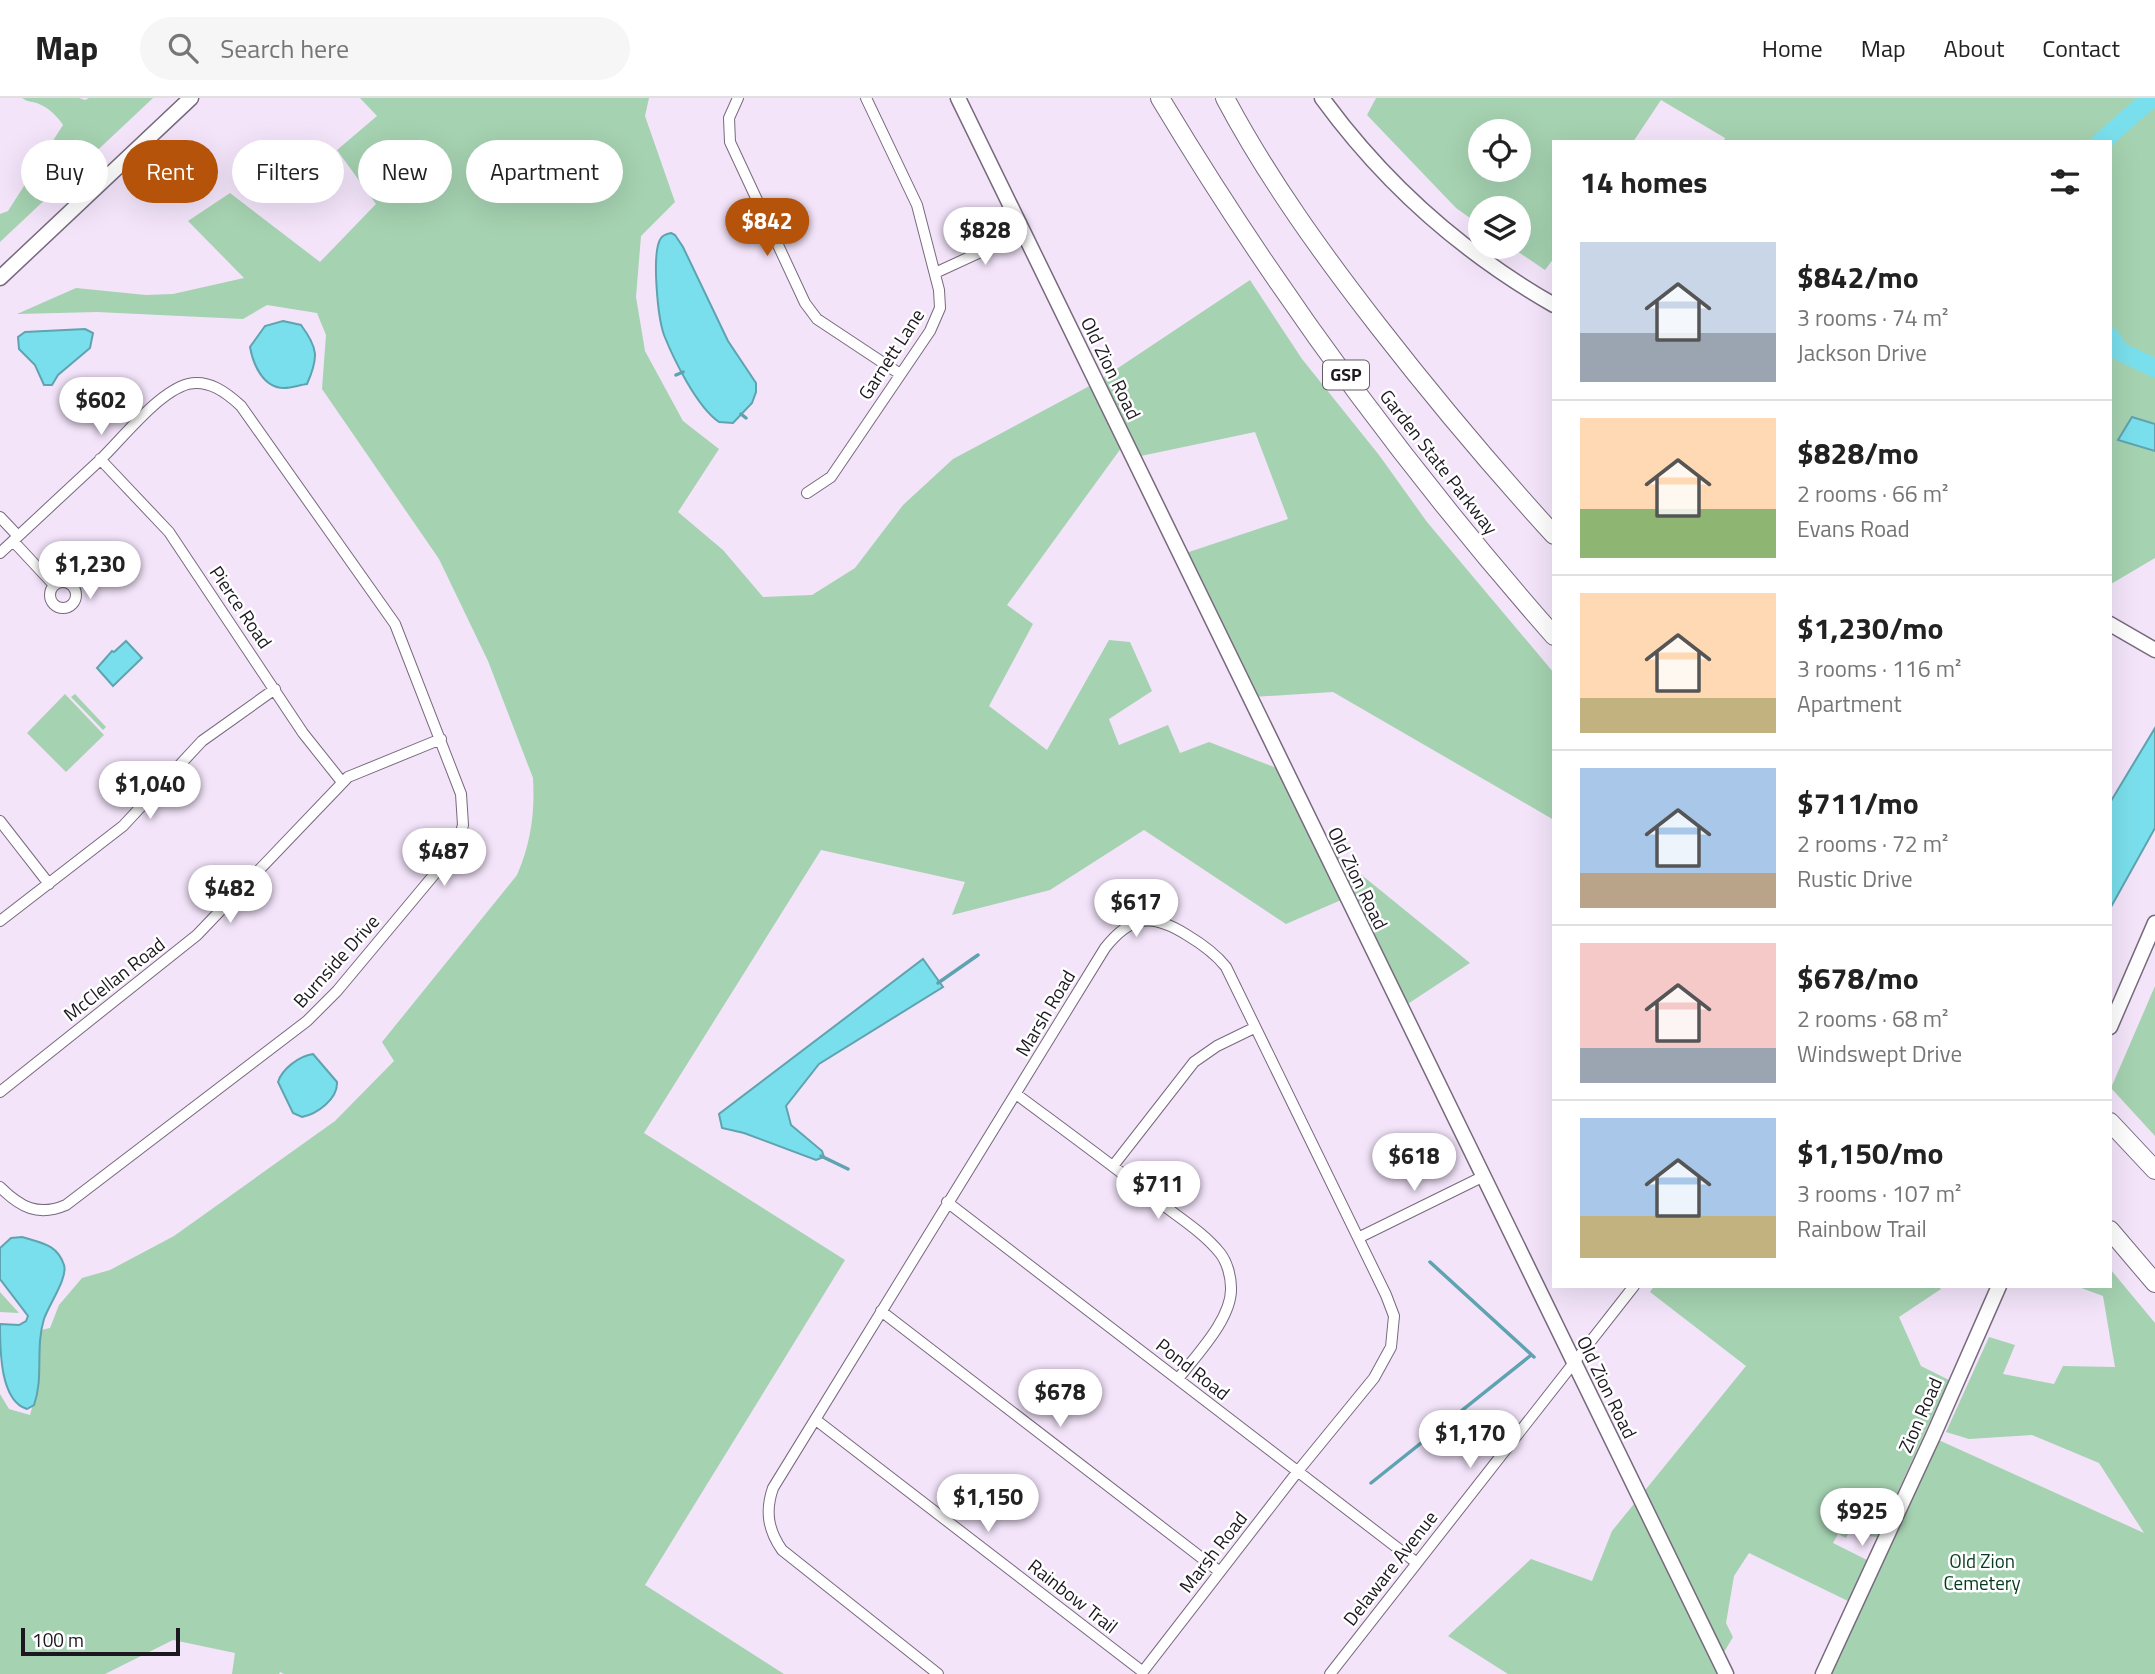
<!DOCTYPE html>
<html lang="en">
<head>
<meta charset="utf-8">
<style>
  body { margin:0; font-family:"Titillium Web",sans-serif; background:#f6f6f6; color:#222; height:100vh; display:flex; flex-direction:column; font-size:26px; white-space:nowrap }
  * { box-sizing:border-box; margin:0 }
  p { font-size:23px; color:#767676 }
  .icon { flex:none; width:38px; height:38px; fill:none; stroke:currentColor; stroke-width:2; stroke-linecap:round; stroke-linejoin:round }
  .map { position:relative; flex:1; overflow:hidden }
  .panel { position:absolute; left:1552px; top:42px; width:560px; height:1148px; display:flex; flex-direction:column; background:#fff; border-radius:0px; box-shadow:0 7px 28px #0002 }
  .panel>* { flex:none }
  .guide { position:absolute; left:21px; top:42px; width:665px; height:63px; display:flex; gap:14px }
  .buttons { position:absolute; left:1468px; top:21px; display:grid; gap:14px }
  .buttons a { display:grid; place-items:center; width:63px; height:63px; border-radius:50%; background:#fff; box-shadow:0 7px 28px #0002; font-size:35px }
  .scale { position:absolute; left:21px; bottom:18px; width:159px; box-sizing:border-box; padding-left:7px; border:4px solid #1d1820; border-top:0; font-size:19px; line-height:24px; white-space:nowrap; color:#1d1820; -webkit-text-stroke:5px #fff; paint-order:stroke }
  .price { position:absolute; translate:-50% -60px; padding:0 16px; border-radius:24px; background:#fff; color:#222; font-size:23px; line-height:46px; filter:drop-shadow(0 2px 4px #0008) }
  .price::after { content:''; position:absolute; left:50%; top:42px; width:21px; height:16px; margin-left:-10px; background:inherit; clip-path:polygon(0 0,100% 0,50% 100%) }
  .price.current { background:#b45309; color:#fff }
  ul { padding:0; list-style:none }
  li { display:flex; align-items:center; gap:21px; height:175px; padding:0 28px }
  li+li { border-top:2px solid #e0e0e0 }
  li span { display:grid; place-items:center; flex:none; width:196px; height:140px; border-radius:0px; color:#555 }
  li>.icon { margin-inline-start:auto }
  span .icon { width:84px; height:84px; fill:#fffc; stroke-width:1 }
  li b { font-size:30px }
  h2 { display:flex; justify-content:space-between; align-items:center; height:84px; padding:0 28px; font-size:30px }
  .pill { padding:0 24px; border-radius:32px; background:#fff; box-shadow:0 7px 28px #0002; font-size:24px; line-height:63px }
  .pill.current { background:#b45309; color:#fff }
  header { display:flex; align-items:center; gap:42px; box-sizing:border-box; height:98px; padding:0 35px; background:#fff; border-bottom:2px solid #e0e0e0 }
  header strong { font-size:33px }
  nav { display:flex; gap:38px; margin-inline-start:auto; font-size:24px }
  .search { width:490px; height:63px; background:#f6f6f6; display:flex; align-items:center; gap:18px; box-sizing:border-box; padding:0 24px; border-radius:38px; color:#767676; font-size:26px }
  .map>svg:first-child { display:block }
  .green { fill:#a5d2b1; fill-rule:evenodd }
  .water { fill:#7adfec; stroke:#5ea3af; stroke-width:2 }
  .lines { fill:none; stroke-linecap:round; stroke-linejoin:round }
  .stream { stroke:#5ea3af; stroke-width:3.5 }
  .river { stroke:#7adfec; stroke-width:19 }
  .street-casing { stroke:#776a7d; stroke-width:12 }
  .secondary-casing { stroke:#776a7d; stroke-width:17 }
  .highway-casing { stroke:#776a7d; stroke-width:20 }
  .street { stroke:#fff; stroke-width:10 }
  .secondary { stroke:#fff; stroke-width:14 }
  .highway { stroke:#fff; stroke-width:18 }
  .labels { text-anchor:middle; stroke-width:5; stroke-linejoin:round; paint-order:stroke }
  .shield { fill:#fff; stroke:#615d63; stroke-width:2 }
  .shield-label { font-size:18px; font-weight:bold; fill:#1d1820 }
  .street-label { font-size:19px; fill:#1d1820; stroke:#fff }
  .park-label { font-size:19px; fill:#043b1e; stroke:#fff }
</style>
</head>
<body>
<header>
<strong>Map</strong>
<div class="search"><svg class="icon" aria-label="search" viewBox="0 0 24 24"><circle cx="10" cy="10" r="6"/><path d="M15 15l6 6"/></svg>Search here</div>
<nav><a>Home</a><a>Map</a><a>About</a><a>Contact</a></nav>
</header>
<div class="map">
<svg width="2155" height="1576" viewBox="0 0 2155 1576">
  <rect width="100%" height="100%" fill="#f3e4fa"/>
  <!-- green -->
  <path class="green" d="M22 0H79L85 2 89 0H153L0 144V116L8 113 63 27C58 19 49 10 39 6 33 3 29 5 22 0Z
    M360 0H649L645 18 675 104 641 138 636 199 645 253 683 323 719 351 678 414 723 452 763 499 812 497 855 470 903 407 953 361 1097 284 1250 182 1302 261 1379 357 1427 424 1554 575V722L1333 594 1252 599 1183 456 1288 421 1255 334 1136 359 1127 342 1007 507 1033 526 989 608 1047 652 1109 542 1130 544 1152 593 1109 621 1119 647 1168 627 1180 655 1209 644 1287 674 1321 744 1470 865 1403 909 1348 799 1286 826 1144 732 1050 792 952 817 965 784 821 752 644 1035 845 1162 645 1487 784 1576H284L280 1574 279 1576H232L235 1555 173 1542 105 1576H0V1296L9 1311 30 1317 39 1284 38 1256 41 1232 50 1230 59 1207 82 1180 110 1172 174 1138 335 1023 394 963 382 944 517 777C531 745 535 715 533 680L488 563 439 461 322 291 326 237 317 215 267 207 243 221 97 214 17 216 76 190 146 197 173 196 244 180 188 123 230 95 320 164 376 106 337 52 377 18Z
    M1376 0H2155V326L2132 319 2118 341 2155 353V460L2111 486 2110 44H1723L1725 40 1661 2 1633 44H1554V160L1545 172 1511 149H1519V110H1480V127L1456 110 1367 17ZM1480 33H1519V72H1480Z
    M65 596 104 637 66 674 27 635Z
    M75 596 106 629 103 632 71 599Z
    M2155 888V1038L2111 990Z
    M2111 1172 2155 1225V1576H1823L1932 1339 2144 1435 2099 1365 2032 1337 1969 1341 1946 1334 1989 1239 2015 1247 2003 1276 2054 1286 2063 1268 2115 1269 2103 1198 2076 1188H2110Z
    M1654 1188H1938L1941 1191 1899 1219 1921 1268 1949 1282 1877 1439 1869 1438 1851 1430 1846 1440 1838 1436 1833 1445 1867 1462 1848 1503 1749 1455 1734 1478 1726 1525 1733 1539 1720 1561 1727 1576H1508L1448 1538 1531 1461 1592 1483 1612 1433 1746 1268 1650 1194Z
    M0 1194 19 1215 0 1214Z"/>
  <!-- water -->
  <path class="water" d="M671 135 675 137 683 149 728 243 756 285V294L752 305 733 325 719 324C697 309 674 262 664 237 658 220 651 154 661 140 664 136 667 136 671 135Z
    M283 223 301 227C318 250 319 259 307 286 300 287 291 290 284 290 263 290 253 266 250 249L265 228Z
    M85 231 93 235 90 250 58 277 52 287H44L35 267 19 251 18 239 25 234Z
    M2132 319 2155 326V353L2118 342Z
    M126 543 142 560 113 588 97 570 112 553 114 554Z
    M2155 630V730L2111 809V703Z
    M923 861 943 889 819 966 786 1008 791 1027 822 1053 824 1059 816 1062 744 1035 722 1030 719 1016Z
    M313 956 337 984C338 1001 317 1016 302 1019L293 1015 278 984C282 971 299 958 313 956Z
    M22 1139C41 1145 57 1146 64 1167 68 1180 49 1206 44 1221 35 1250 44 1279 34 1307L27 1311C0 1303 0 1252 0 1226L19 1227 26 1223 28 1218 0 1181V1150L11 1140Z"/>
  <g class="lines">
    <!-- stream -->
    <path class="stream" d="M676 277 683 274
      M741 316 746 320
      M938 885 978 857
      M821 1058 848 1071
      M1430 1164 1534 1259
      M1371 1385 1530 1258"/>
    <!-- river -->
    <path class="river" d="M2101 44 2151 0
      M2110 239 2119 253 2155 270"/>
    <defs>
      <path id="street" d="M738 0 729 20 730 44 805 205 817 221 900 276
        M935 175 1024 134
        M100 361 169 434 303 635 342 684
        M807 395 831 379 930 233 940 210 939 192 917 107 866 0
        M0 419 18 438
        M13 443 54 487
        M0 455C33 424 66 394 99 363 122 341 158 294 188 286 209 281 227 295 241 308L395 526 461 696 463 727 457 747 448 760 337 893 307 923 66 1107C38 1119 20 1109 0 1089
        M50 497a13 13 0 1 1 26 0a13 13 0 1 1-26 0Z
        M0 723 49 786
        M0 823 123 728 202 643 275 591
        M0 994 197 837 348 679 441 641
        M1016 996C1063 1031 1111 1066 1158 1103 1178 1119 1203 1134 1220 1155 1227 1164 1231 1178 1231 1190 1232 1221 1196 1257 1178 1281
        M1113 1068 1194 964 1217 948 1254 930
        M947 1104 1417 1465
        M1360 1139 1482 1079
        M881 1213 1220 1474
        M816 1322 1143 1574
        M938 1576 782 1452C768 1432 765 1413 773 1390L1105 850C1131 817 1152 815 1187 837 1202 846 1215 855 1226 869L1386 1197 1394 1218 1391 1249 1374 1280 1298 1373 1141 1576
        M1330 1576 1634 1188"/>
      <path id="secondary" d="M958 0 1726 1576
        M1322 0C1384 85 1463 155 1554 207
        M0 180 191 0
        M2110 526 2155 552
        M2110 929 2155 825
        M1823 1576 1933 1338 1999 1188"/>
      <path id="highway" d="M1160 0C1274 190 1407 371 1554 538
        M1225 0C1268 81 1323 157 1379 229 1435 301 1493 370 1554 437
        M2110 1024 2155 1072
        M2110 1132 2155 1185"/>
    </defs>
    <!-- street casing -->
    <use href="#street" class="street-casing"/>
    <!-- secondary casing -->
    <use href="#secondary" class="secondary-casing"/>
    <!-- highway casing -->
    <use href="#highway" class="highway-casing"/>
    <!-- street -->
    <use href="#street" class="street"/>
    <!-- secondary -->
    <use href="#secondary" class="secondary"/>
    <!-- highway -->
    <use href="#highway" class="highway"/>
  </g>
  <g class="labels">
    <!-- shield labels -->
    <rect class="shield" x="1323" y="262.5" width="46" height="29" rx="5"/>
    <g class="shield-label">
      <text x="1346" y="283">GSP</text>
    </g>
    <!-- street labels -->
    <g class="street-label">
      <text transform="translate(891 256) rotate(-57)" y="7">Garnett Lane</text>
      <text transform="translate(1111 270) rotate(64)" y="7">Old Zion Road</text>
      <text transform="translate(1439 364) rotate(52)" y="7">Garden State Parkway</text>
      <text transform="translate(241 509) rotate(56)" y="7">Pierce Road</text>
      <text transform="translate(1358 780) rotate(64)" y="7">Old Zion Road</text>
      <text transform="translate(336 863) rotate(-48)" y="7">Burnside Drive</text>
      <text transform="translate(114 881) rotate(-38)" y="7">McClellan Road</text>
      <text transform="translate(1045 915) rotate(-59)" y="7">Marsh Road</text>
      <text transform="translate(1193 1271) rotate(38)" y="7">Pond Road</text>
      <text transform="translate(1607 1289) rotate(64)" y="7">Old Zion Road</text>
      <text transform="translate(1920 1317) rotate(-66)" y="7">Zion Road</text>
      <text transform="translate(1213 1454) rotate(-52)" y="7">Marsh Road</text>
      <text transform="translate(1390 1470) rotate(-52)" y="7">Delaware Avenue</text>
      <text transform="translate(1073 1498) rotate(38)" y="7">Rainbow Trail</text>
    </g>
    <!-- park labels -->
    <g class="park-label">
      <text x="1982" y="1470">Old Zion<tspan x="1982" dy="22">Cemetery</tspan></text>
    </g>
  </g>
</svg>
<div class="buttons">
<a><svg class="icon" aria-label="locate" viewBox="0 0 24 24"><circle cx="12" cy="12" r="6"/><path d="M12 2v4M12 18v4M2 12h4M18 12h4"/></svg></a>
<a><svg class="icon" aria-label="layers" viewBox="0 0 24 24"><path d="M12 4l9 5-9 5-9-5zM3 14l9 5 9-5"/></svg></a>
</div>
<div class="scale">100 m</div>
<b class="price current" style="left:767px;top:160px">$842</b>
<b class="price" style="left:985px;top:169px">$828</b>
<b class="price" style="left:101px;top:339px">$602</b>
<b class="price" style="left:90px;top:503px">$1,230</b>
<b class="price" style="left:150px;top:723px">$1,040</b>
<b class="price" style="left:444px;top:790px">$487</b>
<b class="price" style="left:230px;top:827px">$482</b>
<b class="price" style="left:1136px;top:841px">$617</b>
<b class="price" style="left:1414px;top:1095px">$618</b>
<b class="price" style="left:1158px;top:1123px">$711</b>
<b class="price" style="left:1060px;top:1331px">$678</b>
<b class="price" style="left:1470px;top:1372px">$1,170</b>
<b class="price" style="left:988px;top:1436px">$1,150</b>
<b class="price" style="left:1862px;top:1450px">$925</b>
<div class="guide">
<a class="pill">Buy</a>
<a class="pill current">Rent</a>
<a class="pill">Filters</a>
<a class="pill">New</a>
<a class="pill">Apartment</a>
</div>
<section class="panel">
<h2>14 homes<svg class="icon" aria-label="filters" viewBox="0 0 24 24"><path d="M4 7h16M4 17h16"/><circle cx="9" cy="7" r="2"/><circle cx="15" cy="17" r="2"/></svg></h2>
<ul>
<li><span style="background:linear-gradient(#c9d6e8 65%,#9aa5b1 0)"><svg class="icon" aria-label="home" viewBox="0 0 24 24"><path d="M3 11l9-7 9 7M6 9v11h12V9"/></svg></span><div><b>$842/mo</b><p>3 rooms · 74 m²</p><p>Jackson Drive</p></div></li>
<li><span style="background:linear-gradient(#ffd9b3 65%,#8fb573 0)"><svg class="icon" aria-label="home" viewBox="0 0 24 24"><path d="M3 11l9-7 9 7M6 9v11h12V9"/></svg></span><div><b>$828/mo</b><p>2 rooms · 66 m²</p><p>Evans Road</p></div></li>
<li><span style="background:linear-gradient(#ffd9b3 75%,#c2b280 0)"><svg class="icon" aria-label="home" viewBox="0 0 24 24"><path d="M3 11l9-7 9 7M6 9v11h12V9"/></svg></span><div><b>$1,230/mo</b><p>3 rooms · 116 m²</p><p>Apartment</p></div></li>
<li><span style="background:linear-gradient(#a9c7e8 75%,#b9a48a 0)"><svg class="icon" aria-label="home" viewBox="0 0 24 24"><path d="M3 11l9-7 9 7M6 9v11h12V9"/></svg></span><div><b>$711/mo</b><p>2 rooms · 72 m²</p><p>Rustic Drive</p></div></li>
<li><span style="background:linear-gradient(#f6c9c9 75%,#9aa5b1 0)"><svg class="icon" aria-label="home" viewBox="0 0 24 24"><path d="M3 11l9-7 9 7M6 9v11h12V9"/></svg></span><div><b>$678/mo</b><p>2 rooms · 68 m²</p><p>Windswept Drive</p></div></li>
<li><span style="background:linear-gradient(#a9c7e8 70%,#c2b280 0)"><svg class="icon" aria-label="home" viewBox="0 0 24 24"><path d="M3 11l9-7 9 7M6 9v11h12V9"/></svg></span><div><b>$1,150/mo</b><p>3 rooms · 107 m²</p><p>Rainbow Trail</p></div></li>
</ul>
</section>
</div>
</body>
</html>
